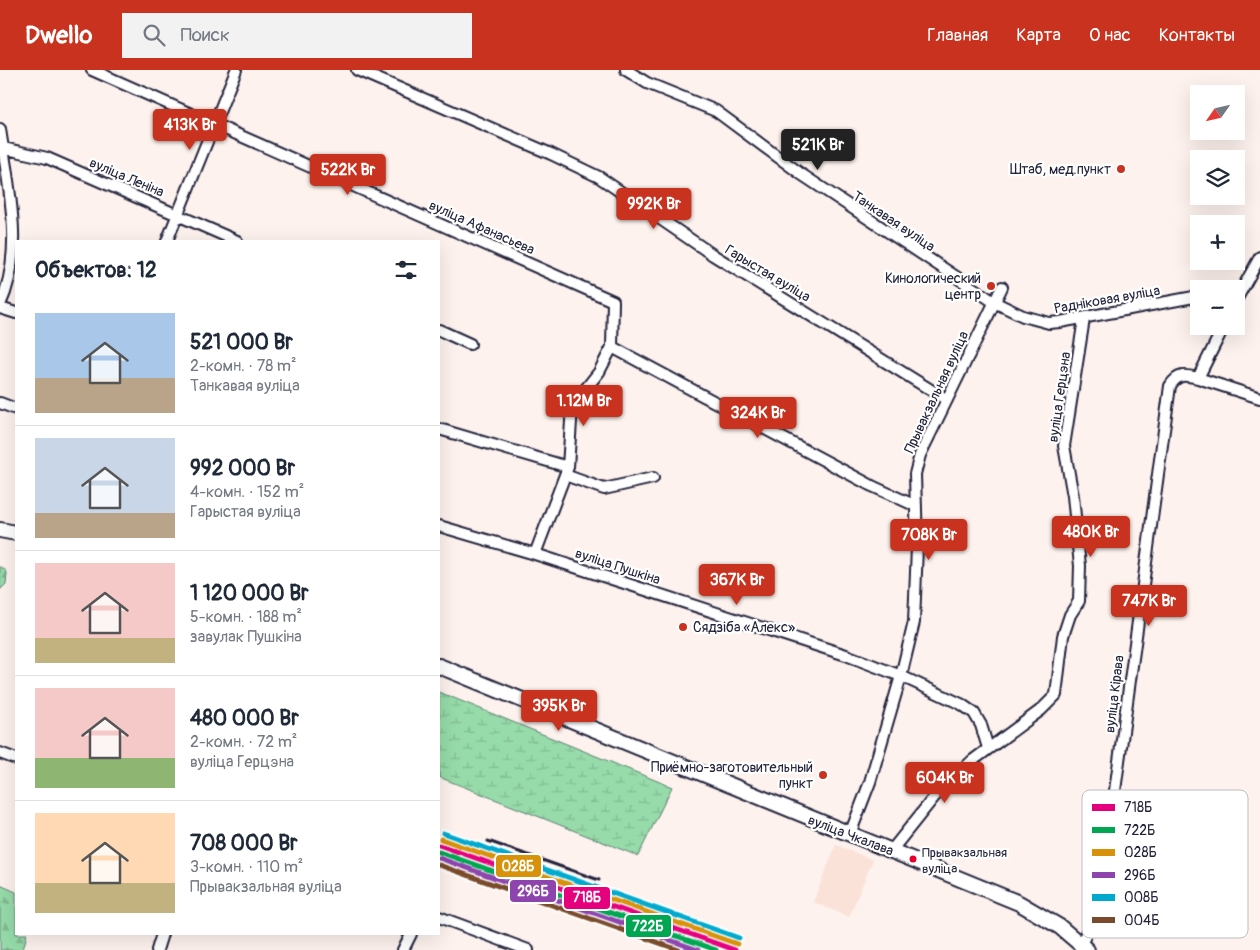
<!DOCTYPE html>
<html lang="ru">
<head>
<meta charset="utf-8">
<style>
  body { margin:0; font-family:Pangolin,sans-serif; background:#f2f2f3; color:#1f2937; height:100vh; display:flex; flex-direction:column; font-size:19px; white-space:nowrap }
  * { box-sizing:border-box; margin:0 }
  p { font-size:16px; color:#747a83 }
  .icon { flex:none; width:28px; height:28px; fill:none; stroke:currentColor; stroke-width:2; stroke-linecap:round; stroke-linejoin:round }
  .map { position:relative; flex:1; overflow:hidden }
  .details { position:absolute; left:15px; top:170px; width:425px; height:695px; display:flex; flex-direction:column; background:#fff; border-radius:0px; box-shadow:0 5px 20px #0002 }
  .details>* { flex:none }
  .needle { width:32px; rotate:236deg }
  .tools { position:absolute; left:1190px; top:15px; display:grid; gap:10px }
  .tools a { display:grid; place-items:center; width:55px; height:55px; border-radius:0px; background:#fff; box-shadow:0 5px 20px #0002; font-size:25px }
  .price { position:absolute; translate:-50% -42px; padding:0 11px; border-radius:5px; background:#c8321e; color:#fff; font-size:16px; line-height:32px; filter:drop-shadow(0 1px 2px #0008) }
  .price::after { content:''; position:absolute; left:50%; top:30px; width:15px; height:11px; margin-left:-8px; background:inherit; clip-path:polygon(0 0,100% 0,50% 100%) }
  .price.selected { background:#222; color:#fff }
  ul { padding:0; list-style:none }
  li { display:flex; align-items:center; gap:15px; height:125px; padding:0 20px }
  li+li { border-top:1px solid #e0e1e3 }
  li span { display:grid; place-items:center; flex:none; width:140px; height:100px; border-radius:0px; color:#555 }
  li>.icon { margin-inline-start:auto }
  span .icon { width:60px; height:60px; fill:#fffc; stroke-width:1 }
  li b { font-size:21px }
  h2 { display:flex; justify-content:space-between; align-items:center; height:60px; padding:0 20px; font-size:21px }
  header { display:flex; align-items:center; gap:30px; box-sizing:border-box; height:70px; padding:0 25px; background:#c8321e; color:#fff }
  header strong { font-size:24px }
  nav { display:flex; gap:28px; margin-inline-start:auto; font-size:18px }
  .search { width:350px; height:45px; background:#f2f2f3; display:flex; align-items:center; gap:12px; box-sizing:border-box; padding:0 18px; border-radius:0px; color:#747a83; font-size:19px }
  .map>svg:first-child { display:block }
  .built { fill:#fae2d8 }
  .forest { fill:url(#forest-firs); stroke:#5c7e72 }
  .wetland { fill:url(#wetland-marsh); stroke:#5c7e72 }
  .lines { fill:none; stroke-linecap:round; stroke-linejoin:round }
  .street-casing { stroke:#22223b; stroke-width:14 }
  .secondary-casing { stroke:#22223b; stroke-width:18 }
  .street { stroke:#fff; stroke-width:10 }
  .secondary { stroke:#fff; stroke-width:14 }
  .rail { stroke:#22223b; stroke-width:3 }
  .rail-1-casing { stroke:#fff; stroke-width:9 }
  .rail-2-casing { stroke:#fff; stroke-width:9 }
  .rail-3-casing { stroke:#fff; stroke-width:9 }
  .rail-4-casing { stroke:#fff; stroke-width:9 }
  .rail-5-casing { stroke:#fff; stroke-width:9 }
  .rail-6-casing { stroke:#fff; stroke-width:9 }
  .rail-1 { stroke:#e5007d; stroke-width:5 }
  .rail-2 { stroke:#00a651; stroke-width:5 }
  .rail-3 { stroke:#d79209; stroke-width:5 }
  .rail-4 { stroke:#8e44ad; stroke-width:5 }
  .rail-5 { stroke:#00a9ce; stroke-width:5 }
  .rail-6 { stroke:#7a4b2a; stroke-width:5 }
  .poi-dot { fill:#c8321e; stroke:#fff; stroke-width:2 }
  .bus-dot { fill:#e4002b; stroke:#fff; stroke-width:2 }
  .labels { text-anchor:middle; stroke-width:4.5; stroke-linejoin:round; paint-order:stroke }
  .bus-label { font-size:13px; fill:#22223b; stroke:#fff; text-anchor:start }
  .poi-label { font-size:14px; fill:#22223b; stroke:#fff; text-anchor:end }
  .street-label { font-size:14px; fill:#22223b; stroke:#fff }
  .key { fill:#fff; stroke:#bdbdc4; stroke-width:1 }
  .key-label { font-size:14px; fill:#22223b }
  .line-badge { stroke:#fff; stroke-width:2 }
  .badge-label { font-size:14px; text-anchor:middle; font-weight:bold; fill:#fff }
</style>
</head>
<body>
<header>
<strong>Dwello</strong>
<div class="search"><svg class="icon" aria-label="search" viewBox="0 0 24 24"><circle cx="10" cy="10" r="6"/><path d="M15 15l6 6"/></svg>Поиск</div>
<nav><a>Главная</a><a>Карта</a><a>О нас</a><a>Контакты</a></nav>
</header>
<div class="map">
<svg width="1260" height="880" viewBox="0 0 1260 880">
  <defs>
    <pattern id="forest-firs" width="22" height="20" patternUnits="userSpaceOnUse" patternTransform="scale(1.25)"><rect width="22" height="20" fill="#96dba9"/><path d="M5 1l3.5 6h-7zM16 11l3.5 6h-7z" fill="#81bc92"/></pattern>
    <pattern id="wetland-marsh" width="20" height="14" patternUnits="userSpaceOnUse" patternTransform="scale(1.25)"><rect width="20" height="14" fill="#96dba9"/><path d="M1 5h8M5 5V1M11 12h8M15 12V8" fill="none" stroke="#81bc92"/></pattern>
  </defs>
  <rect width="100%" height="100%" fill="#fdf2ed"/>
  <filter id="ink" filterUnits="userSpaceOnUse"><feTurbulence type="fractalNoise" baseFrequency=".02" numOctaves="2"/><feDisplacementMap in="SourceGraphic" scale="10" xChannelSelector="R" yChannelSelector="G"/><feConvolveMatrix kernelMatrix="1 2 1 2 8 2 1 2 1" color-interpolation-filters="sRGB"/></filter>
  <g filter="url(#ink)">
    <!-- built -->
    <path class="built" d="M836 775 873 790 849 847 813 832Z"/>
    <!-- forest -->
    <path class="forest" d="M0 496 7 502 6 514 0 520Z
      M0 815 16 822V864H27L23 880H0Z"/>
    <!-- wetland -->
    <path class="wetland" d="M439 622 672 717 638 786 439 707Z"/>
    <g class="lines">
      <defs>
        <path id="street" d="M92 0 613 231 612 277 599 302 572 336 568 397 535 484
          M357 0 551 84 599 107 713 185 947 330
          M626 0 647 13 716 41 801 104 994 232 1023 246 1049 253 1060 252 1199 226
          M0 59C8 115 25 181 0 235
          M3 78 47 88 237 171
          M167 171 236 0
          M1236 230 1260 187
          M0 238 16 243
          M439 260 470 274
          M612 277 872 416 916 436
          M1198 308 1260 328
          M0 333 16 339
          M439 359 568 397
          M565 405 604 419 653 408
          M439 456 535 484 846 585 901 606 961 634 974 643 981 655 988 678
          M0 683 16 689
          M850 764 870 712 901 606 914 552 917 477 915 404 920 385 1002 217
          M891 781 935 726 972 691 1041 640 1056 625 1063 566 1070 545 1079 531 1080 496 1073 426 1064 376 1084 249
          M439 847 528 880
          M1081 875 1100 831 1170 316C1178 303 1185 305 1198 308L1224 256
          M157 880 162 864
          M403 880 411 864"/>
        <path id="secondary" d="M0 460 16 463
          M439 596 1019 833 1060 857 1087 880"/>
      </defs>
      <!-- street casing -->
      <use href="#street" class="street-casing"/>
      <!-- secondary casing -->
      <use href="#secondary" class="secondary-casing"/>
      <!-- street -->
      <use href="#street" class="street"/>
      <!-- secondary -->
      <use href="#secondary" class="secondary"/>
      <!-- rail -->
      <path class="rail" d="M488 771 599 810"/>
      <defs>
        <path id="rail-1" d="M439 775 735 880"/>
        <path id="rail-2" d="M439 782 716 880"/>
        <path id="rail-3" d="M441 769 737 874"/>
        <path id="rail-4" d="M439 788 698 880"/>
        <path id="rail-5" d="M443 763 739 868"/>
        <path id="rail-6" d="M439 795 679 880"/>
      </defs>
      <!-- rail-1 casing -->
      <use href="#rail-1" class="rail-1-casing"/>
      <!-- rail-2 casing -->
      <use href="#rail-2" class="rail-2-casing"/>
      <!-- rail-3 casing -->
      <use href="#rail-3" class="rail-3-casing"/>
      <!-- rail-4 casing -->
      <use href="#rail-4" class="rail-4-casing"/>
      <!-- rail-5 casing -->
      <use href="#rail-5" class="rail-5-casing"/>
      <!-- rail-6 casing -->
      <use href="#rail-6" class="rail-6-casing"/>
      <!-- rail-1 -->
      <use href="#rail-1" class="rail-1"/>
      <!-- rail-2 -->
      <use href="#rail-2" class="rail-2"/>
      <!-- rail-3 -->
      <use href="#rail-3" class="rail-3"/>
      <!-- rail-4 -->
      <use href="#rail-4" class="rail-4"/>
      <!-- rail-5 -->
      <use href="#rail-5" class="rail-5"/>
      <!-- rail-6 -->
      <use href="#rail-6" class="rail-6"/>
    </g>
  </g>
  <!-- markers -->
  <g class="poi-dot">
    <circle cx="1121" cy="99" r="5"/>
    <circle cx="991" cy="216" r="5"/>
    <circle cx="683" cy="557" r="5"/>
    <circle cx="823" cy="705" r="5"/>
  </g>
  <circle class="bus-dot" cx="913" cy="789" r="4.5"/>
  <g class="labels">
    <!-- bus labels -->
    <g class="bus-label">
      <text x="922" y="787">Прывакзальная<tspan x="922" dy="16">вуліца</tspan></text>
    </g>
    <!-- poi labels -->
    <g class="poi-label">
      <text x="1111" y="104">Штаб, мeд.пункт</text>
      <text x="981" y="213">Кинологический<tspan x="981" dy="16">центр</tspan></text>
      <text x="693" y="562" text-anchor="start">Сядзіба «Алекс»</text>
      <text x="813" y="702">Приёмно-заготовительный<tspan x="813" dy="16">пункт</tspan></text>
    </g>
    <!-- street labels -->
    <g class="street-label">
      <text transform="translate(127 107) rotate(23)" y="5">вуліца Леніна</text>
      <text transform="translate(894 151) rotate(34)" y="5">Танкавая вуліца</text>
      <text transform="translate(482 157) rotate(24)" y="5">вуліца Афанасьева</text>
      <text transform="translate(768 203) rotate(31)" y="5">Гарыстая вуліца</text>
      <text transform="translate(1107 229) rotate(-10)" y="5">Радніковая вуліца</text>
      <text transform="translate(936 322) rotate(-65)" y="5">Прывакзальная вуліца</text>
      <text transform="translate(1059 327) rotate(-82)" y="5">вуліца Герцэна</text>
      <text transform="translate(618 496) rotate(18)" y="5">вуліца Пушкіна</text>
      <text transform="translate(1114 624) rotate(-83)" y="5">вуліца Кірава</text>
      <text transform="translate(851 765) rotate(21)" y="5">вуліца Чкалава</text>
    </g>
  </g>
  <!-- legend -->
  <rect x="1082" y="720" width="166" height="148" rx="8" class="key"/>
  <rect x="1092" y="734" width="23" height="7" fill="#e5007d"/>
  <rect x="1092" y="757" width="23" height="6" fill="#00a651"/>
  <rect x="1092" y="779" width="23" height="7" fill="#d79209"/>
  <rect x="1092" y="802" width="23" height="6" fill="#8e44ad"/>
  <rect x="1092" y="824" width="23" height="7" fill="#00a9ce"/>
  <rect x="1092" y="847" width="23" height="6" fill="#7a4b2a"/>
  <g class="key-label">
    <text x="1124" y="742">718Б</text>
    <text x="1124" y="765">722Б</text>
    <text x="1124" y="787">028Б</text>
    <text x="1124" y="810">296Б</text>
    <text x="1124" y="832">008Б</text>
    <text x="1124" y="855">004Б</text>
  </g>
  <g class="line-badge">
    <rect x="495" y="784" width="47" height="24" rx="5" fill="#d79209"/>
    <rect x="509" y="809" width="48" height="24" rx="5" fill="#8e44ad"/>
    <rect x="563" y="816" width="48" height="24" rx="5" fill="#e5007d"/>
    <rect x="625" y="844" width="47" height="24" rx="5" fill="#00a651"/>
  </g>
  <g class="badge-label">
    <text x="518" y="801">028Б</text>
    <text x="533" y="826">296Б</text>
    <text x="587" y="832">718Б</text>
    <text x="648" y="861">722Б</text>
  </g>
</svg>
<div class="tools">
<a><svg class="needle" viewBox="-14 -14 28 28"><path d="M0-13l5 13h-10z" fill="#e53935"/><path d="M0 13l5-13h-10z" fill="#747a83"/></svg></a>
<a><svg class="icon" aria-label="layers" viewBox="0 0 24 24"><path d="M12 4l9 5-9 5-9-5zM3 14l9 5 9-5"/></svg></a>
<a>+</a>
<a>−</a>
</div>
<b class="price" style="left:190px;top:81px">413K Br</b>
<b class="price selected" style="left:818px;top:101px">521K Br</b>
<b class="price" style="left:348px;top:126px">522K Br</b>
<b class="price" style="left:654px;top:160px">992K Br</b>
<b class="price" style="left:584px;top:357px">1.12M Br</b>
<b class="price" style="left:758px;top:369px">324K Br</b>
<b class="price" style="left:1091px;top:488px">480K Br</b>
<b class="price" style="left:929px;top:491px">708K Br</b>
<b class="price" style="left:737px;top:536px">367K Br</b>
<b class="price" style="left:1149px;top:557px">747K Br</b>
<b class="price" style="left:559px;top:662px">395K Br</b>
<b class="price" style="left:945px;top:734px">604K Br</b>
<section class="details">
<h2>Объектов: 12<svg class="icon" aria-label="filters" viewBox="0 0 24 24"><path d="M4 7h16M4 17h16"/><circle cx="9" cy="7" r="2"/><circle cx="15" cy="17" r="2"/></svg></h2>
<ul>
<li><span style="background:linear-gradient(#a9c7e8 65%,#b9a48a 0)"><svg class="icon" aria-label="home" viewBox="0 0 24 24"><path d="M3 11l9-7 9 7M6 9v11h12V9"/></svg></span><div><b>521 000 Br</b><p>2-комн. · 78 m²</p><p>Танкавая вуліца</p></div></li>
<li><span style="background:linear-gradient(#c9d6e8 75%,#b9a48a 0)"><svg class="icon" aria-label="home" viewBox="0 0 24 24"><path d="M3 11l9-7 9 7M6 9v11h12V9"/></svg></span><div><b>992 000 Br</b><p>4-комн. · 152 m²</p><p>Гарыстая вуліца</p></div></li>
<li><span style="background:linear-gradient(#f6c9c9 75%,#c2b280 0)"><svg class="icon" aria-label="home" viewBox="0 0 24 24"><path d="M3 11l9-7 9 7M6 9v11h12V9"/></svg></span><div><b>1 120 000 Br</b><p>5-комн. · 188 m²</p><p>завулак Пушкіна</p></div></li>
<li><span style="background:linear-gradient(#f6c9c9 70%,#8fb573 0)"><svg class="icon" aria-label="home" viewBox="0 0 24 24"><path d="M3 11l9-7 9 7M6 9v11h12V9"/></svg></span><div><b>480 000 Br</b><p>2-комн. · 72 m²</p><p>вуліца Герцэна</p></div></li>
<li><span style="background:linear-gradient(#ffd9b3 70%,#c2b280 0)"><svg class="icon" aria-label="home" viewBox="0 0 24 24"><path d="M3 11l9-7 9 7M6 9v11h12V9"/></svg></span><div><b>708 000 Br</b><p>3-комн. · 110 m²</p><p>Прывакзальная вуліца</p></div></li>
</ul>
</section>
</div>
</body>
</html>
